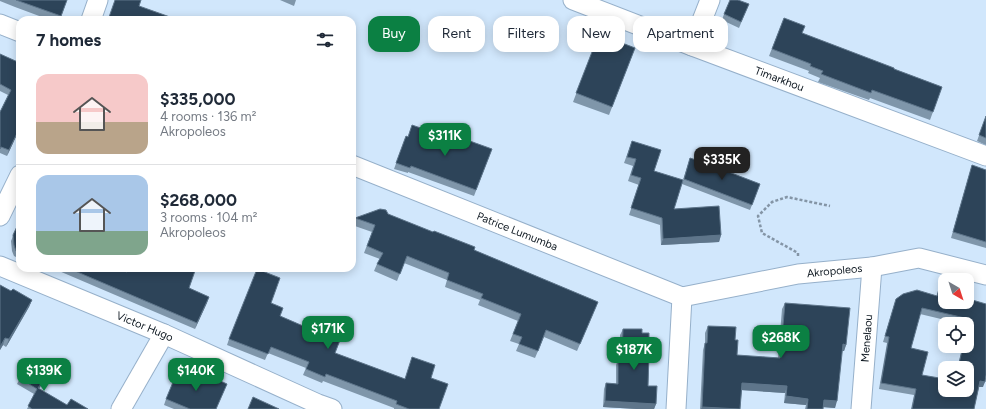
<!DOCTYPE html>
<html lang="en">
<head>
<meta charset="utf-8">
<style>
  body { margin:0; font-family:Figtree,sans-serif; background:#f2f2f3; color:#1f2937; height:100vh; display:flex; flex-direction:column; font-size:15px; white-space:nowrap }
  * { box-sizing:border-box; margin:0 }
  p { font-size:13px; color:#747a83 }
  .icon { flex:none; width:22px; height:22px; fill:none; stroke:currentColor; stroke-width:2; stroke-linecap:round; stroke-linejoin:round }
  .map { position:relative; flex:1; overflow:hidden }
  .details { position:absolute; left:16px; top:16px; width:340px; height:256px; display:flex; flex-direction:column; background:#fff; border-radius:12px; box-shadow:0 2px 10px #0003 }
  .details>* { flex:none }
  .top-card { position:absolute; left:368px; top:16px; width:380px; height:36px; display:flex; gap:8px }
  .needle { width:26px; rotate:141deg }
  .tools { position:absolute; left:938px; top:273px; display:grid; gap:8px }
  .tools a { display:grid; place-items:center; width:36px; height:36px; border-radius:8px; background:#fff; box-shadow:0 2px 10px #0003; font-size:20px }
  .price { position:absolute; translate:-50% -34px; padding:0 9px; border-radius:8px; background:#0b8043; color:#fff; font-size:13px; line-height:26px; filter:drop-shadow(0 1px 2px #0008) }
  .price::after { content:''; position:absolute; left:50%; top:24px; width:12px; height:9px; margin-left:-6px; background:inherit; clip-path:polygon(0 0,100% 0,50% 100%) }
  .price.current { background:#222; color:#fff }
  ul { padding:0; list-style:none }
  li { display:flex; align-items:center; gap:12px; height:100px; padding:0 20px }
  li+li { border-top:1px solid #e0e1e3 }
  li span { display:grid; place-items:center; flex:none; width:112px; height:80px; border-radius:12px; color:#555 }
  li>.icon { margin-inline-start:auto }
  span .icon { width:48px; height:48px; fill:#fffc; stroke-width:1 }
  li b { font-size:17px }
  h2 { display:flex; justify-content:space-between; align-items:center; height:48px; padding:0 20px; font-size:17px }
  .pill { padding:0 14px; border-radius:12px; background:#fff; box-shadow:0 2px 10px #0003; font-size:14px; line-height:36px }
  .pill.current { background:#0b8043; color:#fff }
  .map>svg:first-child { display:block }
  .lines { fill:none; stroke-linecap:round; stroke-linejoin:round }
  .minor-casing { stroke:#96b0ca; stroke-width:21 }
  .path { stroke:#8495a6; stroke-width:2.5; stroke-dasharray:3 2; stroke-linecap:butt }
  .minor { stroke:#fff; stroke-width:19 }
  .wall { fill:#7f96aa; fill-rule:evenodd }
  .shaded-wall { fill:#5e758a }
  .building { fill:#2d4459; stroke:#5e758a; fill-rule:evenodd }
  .labels { text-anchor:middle; stroke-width:4; stroke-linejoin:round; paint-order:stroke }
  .street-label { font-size:11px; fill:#0c161f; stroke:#e8f3fe }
</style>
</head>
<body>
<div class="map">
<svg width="986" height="409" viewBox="0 0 986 409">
  <rect width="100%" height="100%" fill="#d1e7fc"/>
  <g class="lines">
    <defs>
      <g id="minor">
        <path id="s1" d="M573 0 692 46 986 156"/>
        <path d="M91 20 98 0"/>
        <path d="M0 24 20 32"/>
        <path d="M692 46 710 0"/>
        <path id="s2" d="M352 165 682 297"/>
        <path d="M0 216 20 175"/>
        <path id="s3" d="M0 266 164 334 318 404 332 409"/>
        <path id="s4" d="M682 297 798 274 872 267 919 258 986 275"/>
        <path d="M121 409 164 334"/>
        <path d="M676 409 682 297"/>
        <path id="s5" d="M861 409 872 267"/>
      </g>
    </defs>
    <!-- minor casing -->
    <use href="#minor" class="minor-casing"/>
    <!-- path -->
    <path class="path" d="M798 256V253L762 233 758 216 772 202 787 197 830 206"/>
    <!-- minor -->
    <use href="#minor" class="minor"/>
  </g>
  <!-- wall -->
  <path class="wall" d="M0 0H67L60 20H50L15 7 0 1Z
    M280 0H296L294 6Z
    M749 4 739 28 722 20 724 14Z
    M784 18 802 33 894 69 942 87 930 120 870 98 869 100 818 82 820 78 808 73 809 71 769 56Z
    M599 34 635 48 609 115 573 102Z
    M0 54 20 63V128L7 156 0 153V112L8 95 0 91Z
    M986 116V145L977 141Z
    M406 136 466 144 492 149 474 196 408 172V173L394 169Z
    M632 141 654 171 683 180 690 158 760 184 750 210 682 184 674 209 721 235 719 242 661 245 660 225 629 215 639 185 628 181 633 166 624 163Z
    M972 165 986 170V248L951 238Z
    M388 214 598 302 577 351 544 337 535 358 516 351 519 344 510 341 518 321 478 305 480 300 445 287 447 280 404 263 397 281 374 271 377 264 380 259 364 253 372 232 352 225 355 218Z
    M20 220V259L14 256 12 251 11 241Z
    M52 268H119L127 272 189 288 209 297 195 329Z
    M0 285 11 291 32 300 29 307 6 347 3 345 0 350Z
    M940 285 969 299 983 387H979L974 409H911L914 395 879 389 887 343 883 342 896 299 937 296ZM920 314 962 324H967V346H963L957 368H967L945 390 922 375 911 348Z
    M785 303 846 345 844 351H842L835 408 823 407V409H805L806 405 784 403 785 393 742 390 740 409H700L703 350 705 343V333L708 326 735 340 737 355 778 358 782 309Z
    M280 316 310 329 341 338 335 353 405 379 431 378 439 409H394V408L323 381 322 383 303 375 306 368 268 353 265 360 227 345 229 339Z
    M623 329 642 333 658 345 656 351 649 357 648 386 656 404 654 409H637L603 407 604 389 606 383 616 384V365L618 359H620V335Z
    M47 374 44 380 39 389 67 405 88 409H27L34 394 17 384 20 378Z
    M203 381 227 384 216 409H174L164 405 166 399Z"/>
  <!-- shaded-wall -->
  <path class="shaded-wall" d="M20 127V128L7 156 9 150Z
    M721 235 719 242 661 245 663 239Z
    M209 297 207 303 195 329 197 323Z
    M32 300 29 307 6 347 9 339Z
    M5 338 3 345 0 350V347Z
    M843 344 846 345 844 351H840Z
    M658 345 656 351 647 359 649 353Z
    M47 374 44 380 36 394 38 388Z
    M980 381 985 382 983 387H978Z
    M742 383 787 386 785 393 740 390Z
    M786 396 808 399 806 405 784 403Z
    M824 400 837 401 835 408 822 407Z
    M605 401 656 404 654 409H637L603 407Z
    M702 407 735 409H701Z"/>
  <!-- building -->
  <path class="building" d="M16 0H67L61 16Z
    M115 0H141L139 6 170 17V20H108Z
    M730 0H738L749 4 741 22 724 14Z
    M784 18 805 26 802 33 894 68V69L942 87 933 112 872 90 871 93 821 74 823 71 810 66 811 64 772 49Z
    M599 34 635 48 612 107 576 93Z
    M0 54 20 63V127L9 150 1 147 0 149V112L11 90 0 84Z
    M986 116V138L979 135Z
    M412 125 466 144 467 140 492 149 476 190 411 166 410 168 396 163 406 136 408 137Z
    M632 141 661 150 654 171 683 180 674 209 719 206 721 235 663 239 662 218 631 208 641 178 631 175 636 159 627 157Z
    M690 158 708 164 760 184 752 205 684 179Z
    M972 165 986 170V242L953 232Z
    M380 209 386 210 388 214 433 232 434 231 475 247 474 250 598 302 580 344 546 330 538 351 519 344 522 337 513 334 521 314 481 298 483 294 447 280 449 273 407 256 400 274 377 264 383 253 367 246 375 225 355 218Z
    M20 220V252L16 251 14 245 13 235Z
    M68 268H119L127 272 129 268H196L189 288 209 297 197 323Z
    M257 269 280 278 271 303 283 308 280 316 310 329 311 325 322 329 324 324 343 332 335 353 405 379 412 357 435 365 431 378 448 384 439 409H409L396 404 397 401 326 374 325 377 306 369 309 362 271 347 268 354 229 339Z
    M0 285 11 291 13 289 32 300 9 339 5 338 0 347Z
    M940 285 945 286V302H967V292H971L969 299 986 304V375L985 382 980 381 974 409H912L916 389 881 383 889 337 885 336 896 299 903 294 917 290 937 296ZM922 308 965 318 963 324H967V346H963L958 368H967V390H945V379L922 375 928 352 911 348Z
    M785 303 850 308 846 345 843 344 837 401 824 400 823 409H807L808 399 786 396 787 386 742 383 740 409 702 407 705 343H707L708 326 736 327 735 340H738L737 355 780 358Z
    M623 329H642V333H649V338L658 345 649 353 648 386H657L656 404 605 401 606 383 618 384V359H622Z
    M29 363 47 374 38 388 67 405 71 399 88 409H32L28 406 37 389 20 378Z
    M178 370 203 381 205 374 227 384 216 409H190L166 399Z
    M253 397 279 409H248Z"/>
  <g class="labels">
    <!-- street labels -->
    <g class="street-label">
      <text dy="4" stroke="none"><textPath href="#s1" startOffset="221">Timarkhou</textPath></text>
      <text dy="4" stroke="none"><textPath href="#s2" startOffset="178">Patrice Lumumba</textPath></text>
      <text dy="4" stroke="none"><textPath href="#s4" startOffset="155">Akropoleos</textPath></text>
      <text dy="4" stroke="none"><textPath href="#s3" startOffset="157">Victor Hugo</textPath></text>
      <text dy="4" stroke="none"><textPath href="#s5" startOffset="71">Menelaou</textPath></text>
    </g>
  </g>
</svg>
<div class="tools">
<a><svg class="needle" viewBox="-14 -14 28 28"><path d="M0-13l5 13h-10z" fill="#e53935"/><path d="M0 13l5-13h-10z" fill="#747a83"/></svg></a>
<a><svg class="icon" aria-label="locate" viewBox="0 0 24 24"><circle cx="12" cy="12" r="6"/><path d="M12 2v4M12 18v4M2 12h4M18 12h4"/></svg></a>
<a><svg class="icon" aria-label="layers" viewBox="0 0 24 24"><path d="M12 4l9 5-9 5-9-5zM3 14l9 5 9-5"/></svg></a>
</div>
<b class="price" style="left:445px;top:157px">$311K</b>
<b class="price current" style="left:722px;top:181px">$335K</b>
<b class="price" style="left:328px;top:350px">$171K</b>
<b class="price" style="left:781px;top:359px">$268K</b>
<b class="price" style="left:634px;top:371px">$187K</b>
<b class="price" style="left:44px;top:392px">$139K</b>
<b class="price" style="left:196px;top:392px">$140K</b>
<div class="top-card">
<a class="pill current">Buy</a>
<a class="pill">Rent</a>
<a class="pill">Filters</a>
<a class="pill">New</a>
<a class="pill">Apartment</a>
</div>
<section class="details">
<h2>7 homes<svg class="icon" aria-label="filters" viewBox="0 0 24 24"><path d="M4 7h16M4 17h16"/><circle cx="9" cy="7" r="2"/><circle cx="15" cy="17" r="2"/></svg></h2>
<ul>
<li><span style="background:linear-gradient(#f6c9c9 60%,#b9a48a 0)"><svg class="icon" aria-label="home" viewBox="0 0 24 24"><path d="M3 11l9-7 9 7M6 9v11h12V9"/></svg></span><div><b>$335,000</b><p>4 rooms · 136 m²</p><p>Akropoleos</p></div></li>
<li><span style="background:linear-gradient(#a9c7e8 70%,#7fa58c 0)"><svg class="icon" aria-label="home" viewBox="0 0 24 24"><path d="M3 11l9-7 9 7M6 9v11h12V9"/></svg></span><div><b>$268,000</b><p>3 rooms · 104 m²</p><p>Akropoleos</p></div></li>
</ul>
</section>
</div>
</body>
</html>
